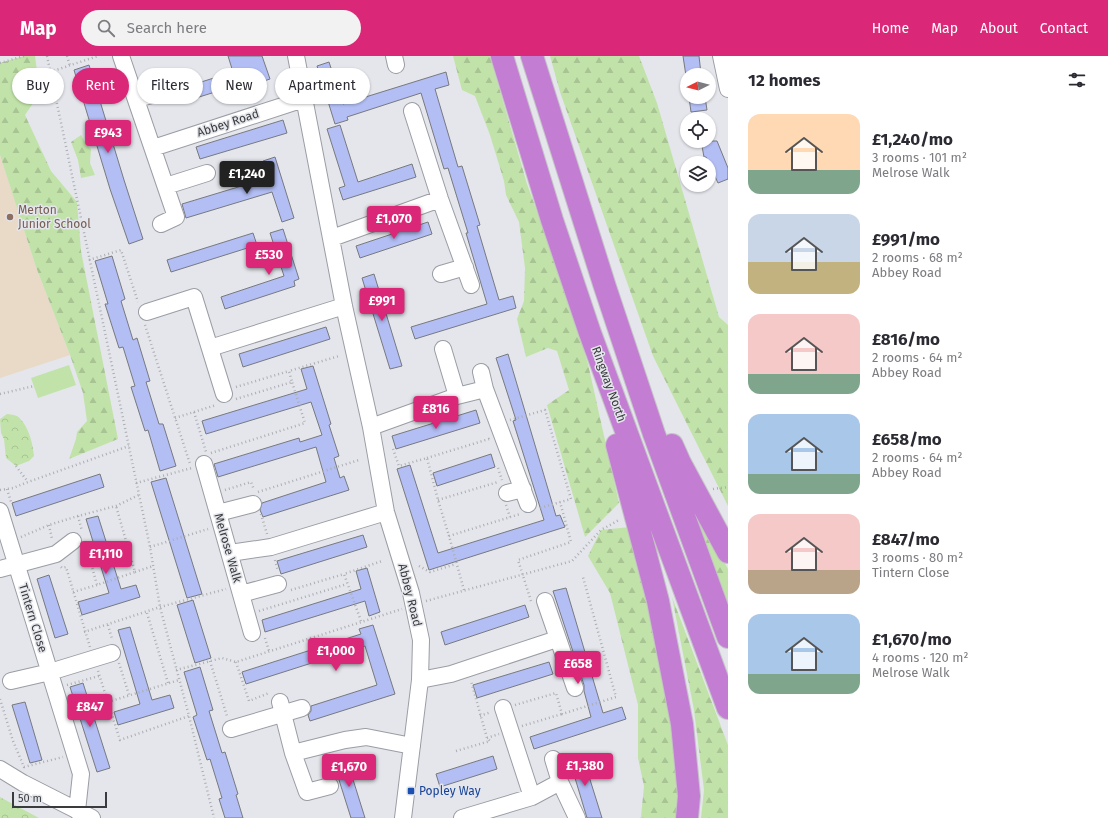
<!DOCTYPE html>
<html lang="en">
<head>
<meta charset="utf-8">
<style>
  body { margin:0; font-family:"Fira Sans",sans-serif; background:#f2f2f3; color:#2b2b33; height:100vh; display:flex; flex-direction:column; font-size:15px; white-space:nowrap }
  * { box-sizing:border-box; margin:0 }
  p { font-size:13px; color:#7c7c81 }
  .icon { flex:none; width:22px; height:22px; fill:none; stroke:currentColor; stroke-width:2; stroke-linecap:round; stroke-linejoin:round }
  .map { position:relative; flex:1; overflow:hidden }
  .details { display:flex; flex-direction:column; background:#fff; width:380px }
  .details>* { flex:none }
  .guide { position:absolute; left:12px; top:12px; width:380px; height:36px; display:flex; gap:8px }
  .needle { width:26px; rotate:264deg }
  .fabs { position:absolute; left:680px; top:12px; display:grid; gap:8px }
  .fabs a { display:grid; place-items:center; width:36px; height:36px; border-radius:50%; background:#fff; box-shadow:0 1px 3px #0004; font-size:20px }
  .scale { position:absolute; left:12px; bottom:10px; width:95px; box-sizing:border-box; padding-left:4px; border:2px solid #3a3b3d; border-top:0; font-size:11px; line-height:14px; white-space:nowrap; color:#3a3b3d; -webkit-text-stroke:3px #e4e6ec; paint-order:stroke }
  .price { position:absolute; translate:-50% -34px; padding:0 9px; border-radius:4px; background:#db2777; color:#fff; font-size:13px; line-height:26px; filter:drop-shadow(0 1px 2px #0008) }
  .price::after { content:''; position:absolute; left:50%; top:24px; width:12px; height:9px; margin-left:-6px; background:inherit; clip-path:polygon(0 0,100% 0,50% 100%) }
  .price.on { background:#222; color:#fff }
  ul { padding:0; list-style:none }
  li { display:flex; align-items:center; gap:12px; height:100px; padding:0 20px }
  li span { display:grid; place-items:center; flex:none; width:112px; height:80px; border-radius:12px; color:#555 }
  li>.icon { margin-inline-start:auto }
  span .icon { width:48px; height:48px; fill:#fffc; stroke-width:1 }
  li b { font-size:17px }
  h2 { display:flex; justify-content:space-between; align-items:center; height:48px; padding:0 20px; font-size:17px }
  .tag { padding:0 14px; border-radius:18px; background:#fff; box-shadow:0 1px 3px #0004; font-size:14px; line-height:36px }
  .tag.on { background:#db2777; color:#fff }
  header { display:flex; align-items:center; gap:24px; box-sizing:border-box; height:56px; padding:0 20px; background:#db2777; color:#fff }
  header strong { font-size:19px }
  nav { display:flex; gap:22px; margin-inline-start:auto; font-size:14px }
  .search { width:280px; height:36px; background:#f2f2f3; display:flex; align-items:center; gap:10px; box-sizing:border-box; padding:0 14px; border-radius:22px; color:#7c7c81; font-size:15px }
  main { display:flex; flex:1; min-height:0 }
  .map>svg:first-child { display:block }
  .education { fill:#e9d9c7 }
  .green { fill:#c1e3a9 }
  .forest { fill:url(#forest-firs) }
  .park { fill:url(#park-crowns) }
  .building { fill:#b2bef4; stroke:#78797f }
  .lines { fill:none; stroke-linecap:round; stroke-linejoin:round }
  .minor-casing { stroke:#9b9da4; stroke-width:18 }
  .highway-casing { stroke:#c4c4c5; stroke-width:24 }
  .path { stroke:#acaeb2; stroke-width:2.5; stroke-dasharray:1 3; stroke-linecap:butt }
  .minor { stroke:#fff; stroke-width:16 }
  .highway { stroke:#c37ed4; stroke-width:22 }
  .education-dot { fill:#8d6e63; stroke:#e4e6ec; stroke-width:1.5 }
  .transit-dot { fill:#1a4fb4; stroke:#e4e6ec; stroke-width:1.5 }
  .labels { text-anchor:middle; stroke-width:3; stroke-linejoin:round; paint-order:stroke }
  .street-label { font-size:12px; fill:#3a3b3d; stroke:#e4e6ec }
  .education-label { font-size:12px; fill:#785e54; stroke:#e4e6ec; text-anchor:start }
  .transit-label { font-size:12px; fill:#164399; stroke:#e4e6ec; text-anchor:start }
</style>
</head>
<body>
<header>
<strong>Map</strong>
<div class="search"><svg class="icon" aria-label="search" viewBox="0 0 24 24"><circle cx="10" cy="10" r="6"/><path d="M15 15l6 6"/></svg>Search here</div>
<nav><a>Home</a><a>Map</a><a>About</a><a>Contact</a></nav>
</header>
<main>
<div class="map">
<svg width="728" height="762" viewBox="0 0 728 762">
  <defs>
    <pattern id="forest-firs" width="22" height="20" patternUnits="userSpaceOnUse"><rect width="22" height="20" fill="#c1e3a9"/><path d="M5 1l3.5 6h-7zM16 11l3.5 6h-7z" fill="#a7c492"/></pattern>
    <pattern id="park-crowns" width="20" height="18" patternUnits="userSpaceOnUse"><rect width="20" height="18" fill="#c1e3a9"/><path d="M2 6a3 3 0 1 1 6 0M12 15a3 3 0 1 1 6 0" fill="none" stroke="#a7c492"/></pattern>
  </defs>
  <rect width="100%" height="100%" fill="#e4e6ec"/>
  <!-- education -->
  <path class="education" d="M0 99 36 211 70 299 0 322Z"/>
  <!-- green -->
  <path class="green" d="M69 309 76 329 38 342 31 322Z"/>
  <!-- forest -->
  <path class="forest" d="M24 0H35L40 37 25 59 51 115 77 146 81 195 118 383 69 403 76 383 77 376 87 365 83 337 70 299 36 211 0 99V7Z
    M453 0H490L527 128 567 238 588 308 619 447 585 481 547 349 569 334 557 295 548 292 526 301 517 263 524 245 525 212 519 166 506 139 504 125 490 79 475 40 462 34Z
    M550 0H639L657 47 719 261 728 269V450L653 300 560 36Z
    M81 79 86 88 91 93 90 107 95 119 81 122 78 104 71 86Z
    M678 422 728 513V550Z
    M630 471 650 553 679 704 676 762H640L641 761 644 730 638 702V649L610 537 588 500 601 474Z
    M672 541 728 689V762H701L704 734 694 654Z"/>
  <!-- park -->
  <path class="park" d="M7 358C10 358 14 359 17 360 28 368 33 387 34 400L29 405 16 410 6 402 4 383 1 377 0 363Z
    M0 741 39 762H0Z"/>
  <!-- building -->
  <path class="building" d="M228 0H262L270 23 258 27 257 23 183 46 181 38 182 32 233 16Z
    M683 0H699L701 18 686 20Z
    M329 6 343 48 446 16 449 29 435 33 458 111 462 110 480 169 477 170 499 244 513 240 516 252 415 283 411 271 487 248 466 177H468L448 112 444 113 421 37 347 61 348 64 335 68 317 10Z
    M89 9 124 124 143 183 129 188 110 133 74 14Z
    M689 41H705L707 54 691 56Z
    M283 64 287 77 200 103 196 91Z
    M340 69 358 126 412 108 416 121 343 144 339 132 345 130 327 73Z
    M701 85H717L728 112V123L718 127 706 101H704Z
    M275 101 294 162 282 166 272 136 186 162 182 148 268 122 263 105Z
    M428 166 432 178 360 202 356 190Z
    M283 173 299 223 294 225 295 230 225 253 221 241 284 220 270 177Z
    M253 177 257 189 171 216 167 204Z
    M112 200 125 243 121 245 133 284 137 282 150 325 146 326 159 368H163L176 410 160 415 148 374 145 375 131 331 135 330 123 291 119 292 105 248H108L95 205Z
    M374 218 402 310 390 313 362 222Z
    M326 271 330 283 243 311 239 298Z
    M508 298 556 460 560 459 565 471 429 514 397 413 410 409 438 497 544 464 513 365 516 364 496 302Z
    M313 310 331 368 329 369 339 400 334 402 340 422 344 420 349 434 263 461 260 454 262 447 326 426 316 391 218 421 214 408 299 382 300 386 322 379 311 346 206 378 202 365 307 333 301 313Z
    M476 354 480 367 396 393 392 380Z
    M491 398 495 411 437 430 433 417Z
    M100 418 104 431 16 460 12 447Z
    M166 422 202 538 187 542 151 426Z
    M98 460 121 533 136 529 140 541 82 559 78 546 109 537 86 463Z
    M363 479 367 491 281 518 277 505Z
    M367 512 380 556 369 560 365 545 265 576 262 564 361 533 356 515Z
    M49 519 68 578 55 582 37 523Z
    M566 532 603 657 622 651 626 663 534 693 530 681 591 661 584 635V629L553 535Z
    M193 544 211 602 195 607 177 549Z
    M525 549 529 561 445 589 441 576Z
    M373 569 395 638 310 665 308 659 311 655V650L377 629 365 590 246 628 242 616 361 578 359 573Z
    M130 571 152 644 170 639 174 652 118 669 114 656 140 648 118 574Z
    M549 606 553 618 477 642 473 629Z
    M200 611 213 654 209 655 222 697 225 696 238 738 236 739 243 762H225L219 743 222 742 210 703 207 704 193 661 197 659 184 616Z
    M83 627 110 712 97 716 70 631Z
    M25 646 42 704 30 707 12 649Z
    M582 698 602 762H587L569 702Z
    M493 700 497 713 440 731 436 718Z
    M346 701 365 762H351L333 705Z"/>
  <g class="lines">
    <defs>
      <path id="minor" d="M121 0 176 161 161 168
        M296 0 344 250 371 371 386 456 411 537 421 584 420 624 403 762
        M394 0 396 9
        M721 0 728 33
        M137 43 173 33
        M412 55 440 143 471 229
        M153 92 304 43
        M166 130 207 117
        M332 182 440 143
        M441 218 465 211
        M147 256 194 241 224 338
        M210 292 344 250
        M443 293 457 340
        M481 316 485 333 528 448
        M371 371 457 340 485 333
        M204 408 252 577
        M507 437 523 433
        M0 455 81 718 77 755
        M218 457 253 448
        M230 497 271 491 386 456
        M0 513 56 498 73 485
        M241 538 278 528
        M545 545 575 632
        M420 624 451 618 557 583
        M11 625 50 616 112 597
        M280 646 293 697 307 736 330 730
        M503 652 532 741
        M231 673 302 652
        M293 697 345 684 366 681 412 690
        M553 703 560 726 577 762
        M0 713 23 727 92 762
        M462 762 532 741 560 726"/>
      <path id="highway" d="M502 0 552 164 590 277 728 652
        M532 0 605 231 654 378 728 581
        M617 389 658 545 682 668 689 740 687 762
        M672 389 680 407 728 496"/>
    </defs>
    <!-- minor casing -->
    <use href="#minor" class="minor-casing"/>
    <!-- highway casing -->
    <use href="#highway" class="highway-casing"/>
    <!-- path -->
    <path class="path" d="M47 0 150 491 160 551 189 660 214 762
      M67 0 70 10
      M0 7 24 0
      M50 16 98 0
      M89 204 121 194 138 246
      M145 269 190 408
      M236 331 289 315
      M0 338 34 330
      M236 343 292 326 289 315 339 300
      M194 356 216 349
      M175 362 194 356 206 396
      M510 364 545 354 571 443 540 452
      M393 393 399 410 427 402 438 444 449 480
      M211 397 305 367 292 326
      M427 402 489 383 490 384
      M16 410 28 426
      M498 412 502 424
      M136 427 192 412
      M7 433 11 446
      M713 433 728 431
      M0 434 13 432 28 426 129 390
      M225 434 251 426 254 434
      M258 436 359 404
      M438 444 498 426
      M506 449 510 461
      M261 458 267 478
      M78 460 82 475
      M49 469 52 483
      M21 481 49 469 78 460 116 450 139 439
      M86 489 97 529 135 516 116 450
      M150 491 208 473
      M275 504 278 515
      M419 510 430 516 456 508
      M61 511 62 512 66 511 90 591
      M135 516 153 510
      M291 534 344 518
      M464 534 449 480 520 458
      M73 536 97 529
      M426 545 572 505 601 474 619 464
      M531 545 518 504 571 486 560 446
      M259 555 347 528
      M147 557 168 627
      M361 565 344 518 382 505
      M108 569 112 583
      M84 576 160 551 226 533
      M265 582 269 595
      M210 605 227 660
      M236 606 249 645 269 637
      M119 607 129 639
      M176 614 222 602 236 606 402 553
      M98 615 120 684 189 660
      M67 629 99 620
      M0 643 13 685 24 711 63 701
      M108 646 179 624
      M515 649 556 637 562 658 616 641 583 521
      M480 660 491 656
      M522 670 562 658
      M487 682 499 678
      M456 695 490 685 487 682 471 625"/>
    <!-- minor -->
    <use href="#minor" class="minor"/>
    <!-- highway -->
    <use href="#highway" class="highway"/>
  </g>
  <!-- markers -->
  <circle class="education-dot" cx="10" cy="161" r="4"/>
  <rect class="transit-dot" x="407" y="731" width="8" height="8" rx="2"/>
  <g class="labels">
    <!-- street labels -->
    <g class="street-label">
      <text transform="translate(228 67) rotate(-18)" y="4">Abbey Road</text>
      <text transform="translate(609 328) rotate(70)" y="4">Ringway North</text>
      <text transform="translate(228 492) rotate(74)" y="4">Melrose Walk</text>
      <text transform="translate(410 539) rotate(76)" y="4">Abbey Road</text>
      <text transform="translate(33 562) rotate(73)" y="4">Tintern Close</text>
    </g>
    <!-- education labels -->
    <g class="education-label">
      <text x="18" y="158">Merton<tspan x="18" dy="14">Junior School</tspan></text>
    </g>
    <!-- transit labels -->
    <g class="transit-label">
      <text x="419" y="739">Popley Way</text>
    </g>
  </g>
</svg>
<div class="fabs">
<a><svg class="needle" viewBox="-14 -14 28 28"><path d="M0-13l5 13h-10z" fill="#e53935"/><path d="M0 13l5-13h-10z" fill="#7c7c81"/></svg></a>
<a><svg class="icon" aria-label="locate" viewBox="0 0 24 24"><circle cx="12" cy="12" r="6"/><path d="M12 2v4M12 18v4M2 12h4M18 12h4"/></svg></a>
<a><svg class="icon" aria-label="layers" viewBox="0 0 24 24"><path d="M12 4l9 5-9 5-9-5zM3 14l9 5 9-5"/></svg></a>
</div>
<div class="scale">50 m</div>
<b class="price" style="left:108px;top:98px">£943</b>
<b class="price on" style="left:247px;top:139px">£1,240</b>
<b class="price" style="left:394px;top:184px">£1,070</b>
<b class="price" style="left:269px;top:220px">£530</b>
<b class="price" style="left:382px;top:266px">£991</b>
<b class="price" style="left:436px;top:374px">£816</b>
<b class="price" style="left:106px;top:519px">£1,110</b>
<b class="price" style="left:336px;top:616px">£1,000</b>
<b class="price" style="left:578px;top:629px">£658</b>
<b class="price" style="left:90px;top:672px">£847</b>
<b class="price" style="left:585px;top:731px">£1,380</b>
<b class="price" style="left:349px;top:732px">£1,670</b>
<div class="guide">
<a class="tag">Buy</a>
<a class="tag on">Rent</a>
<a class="tag">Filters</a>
<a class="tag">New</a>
<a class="tag">Apartment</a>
</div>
</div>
<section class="details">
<h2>12 homes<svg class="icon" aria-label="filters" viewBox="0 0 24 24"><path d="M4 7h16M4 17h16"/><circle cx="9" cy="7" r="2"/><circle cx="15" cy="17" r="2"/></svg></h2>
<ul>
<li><span style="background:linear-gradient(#ffd9b3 70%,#7fa58c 0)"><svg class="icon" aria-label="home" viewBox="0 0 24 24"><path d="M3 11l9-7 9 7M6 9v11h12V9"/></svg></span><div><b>£1,240/mo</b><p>3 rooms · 101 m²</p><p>Melrose Walk</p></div></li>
<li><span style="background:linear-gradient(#c9d6e8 60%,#c2b280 0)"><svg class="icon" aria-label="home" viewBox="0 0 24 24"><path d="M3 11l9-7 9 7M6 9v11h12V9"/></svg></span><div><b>£991/mo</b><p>2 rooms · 68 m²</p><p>Abbey Road</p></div></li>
<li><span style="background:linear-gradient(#f6c9c9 75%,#7fa58c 0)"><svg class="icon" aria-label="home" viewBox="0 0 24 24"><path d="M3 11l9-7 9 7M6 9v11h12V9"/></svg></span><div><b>£816/mo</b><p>2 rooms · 64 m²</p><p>Abbey Road</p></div></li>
<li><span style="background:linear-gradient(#a9c7e8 75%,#7fa58c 0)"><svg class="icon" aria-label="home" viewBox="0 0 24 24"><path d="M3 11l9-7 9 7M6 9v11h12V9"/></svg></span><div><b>£658/mo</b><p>2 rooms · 64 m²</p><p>Abbey Road</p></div></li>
<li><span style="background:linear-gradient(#f6c9c9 70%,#b9a48a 0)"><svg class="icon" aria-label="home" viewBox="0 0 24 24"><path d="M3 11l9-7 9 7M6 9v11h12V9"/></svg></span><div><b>£847/mo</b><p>3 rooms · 80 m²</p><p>Tintern Close</p></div></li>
<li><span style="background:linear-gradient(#a9c7e8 75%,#7fa58c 0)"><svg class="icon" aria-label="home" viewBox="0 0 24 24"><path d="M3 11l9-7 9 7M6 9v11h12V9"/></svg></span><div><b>£1,670/mo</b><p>4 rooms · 120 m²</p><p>Melrose Walk</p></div></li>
</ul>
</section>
</main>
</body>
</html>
